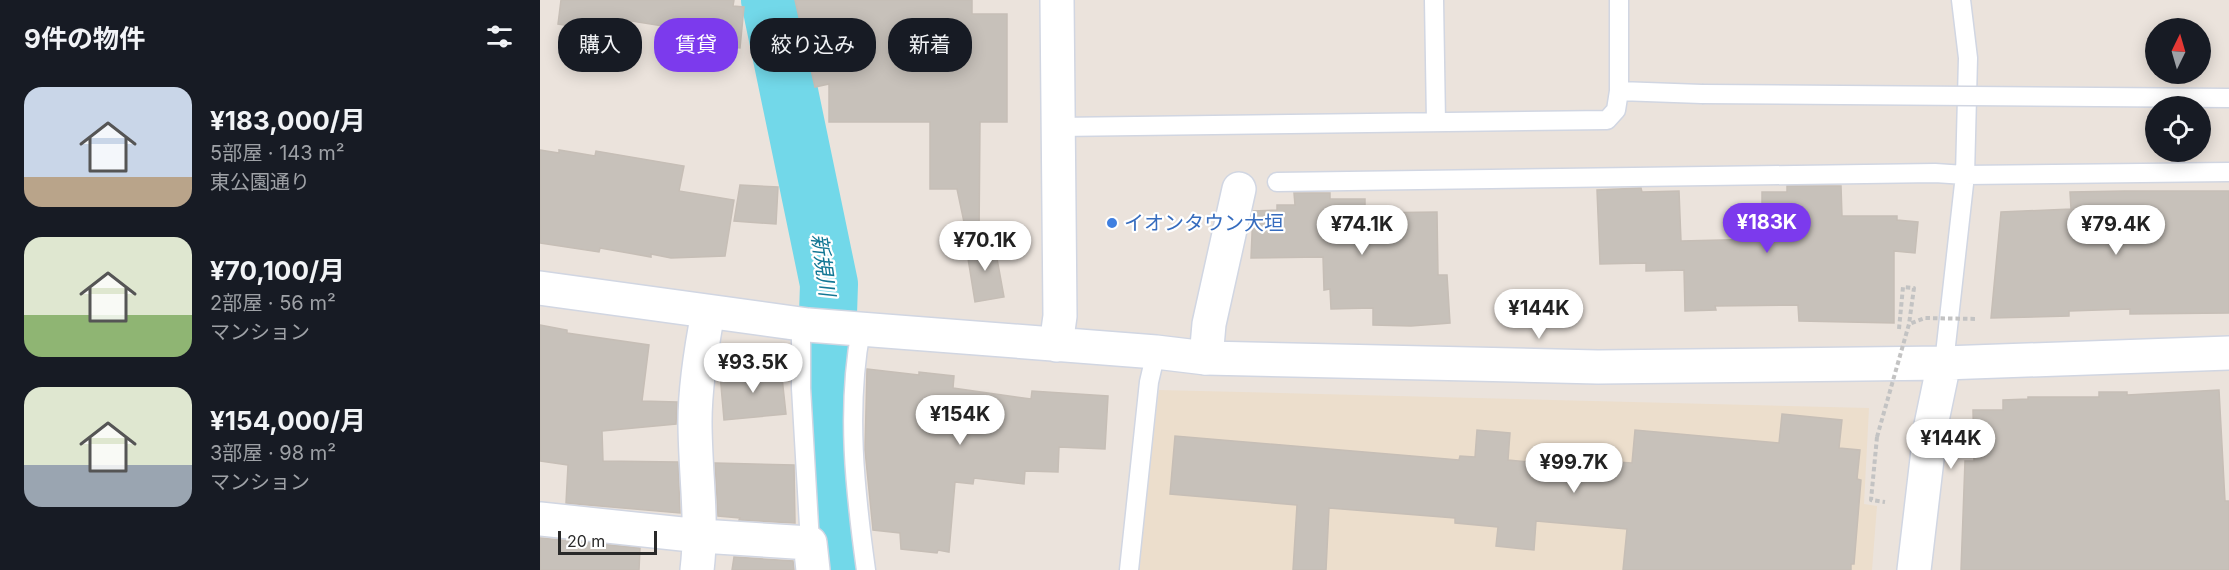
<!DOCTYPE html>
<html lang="ja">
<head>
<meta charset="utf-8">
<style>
  body { margin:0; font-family:Inter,"Noto Sans JP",sans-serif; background:#20242c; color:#f1f3f6; height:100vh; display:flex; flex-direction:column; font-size:22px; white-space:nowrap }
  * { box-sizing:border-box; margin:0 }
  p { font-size:20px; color:#9ea1a6 }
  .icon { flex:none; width:33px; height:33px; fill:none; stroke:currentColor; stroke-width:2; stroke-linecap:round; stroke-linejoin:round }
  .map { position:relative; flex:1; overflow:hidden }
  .sheet { display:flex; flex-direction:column; background:#171b24; width:540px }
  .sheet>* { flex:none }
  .top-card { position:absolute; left:18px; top:18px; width:570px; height:54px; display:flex; gap:12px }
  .needle { width:39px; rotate:5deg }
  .tools { position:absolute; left:1605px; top:18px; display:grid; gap:12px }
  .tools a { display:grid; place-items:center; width:66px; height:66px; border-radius:50%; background:#171b24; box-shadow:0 3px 15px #0003; font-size:30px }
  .scale { position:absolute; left:18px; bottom:15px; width:99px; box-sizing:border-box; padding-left:6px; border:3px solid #292929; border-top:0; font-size:16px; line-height:21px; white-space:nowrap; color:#292929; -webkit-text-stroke:4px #fff; paint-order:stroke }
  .price { position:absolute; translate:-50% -51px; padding:0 14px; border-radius:21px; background:#fff; color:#222; font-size:20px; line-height:39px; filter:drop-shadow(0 2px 3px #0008) }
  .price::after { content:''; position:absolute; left:50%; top:36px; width:18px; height:14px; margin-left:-9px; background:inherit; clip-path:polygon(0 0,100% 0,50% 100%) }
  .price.current { background:#7c3aed; color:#fff }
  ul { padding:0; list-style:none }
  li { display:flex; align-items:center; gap:18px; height:150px; padding:0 24px }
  li span { display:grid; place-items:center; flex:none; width:168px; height:120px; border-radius:18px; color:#555 }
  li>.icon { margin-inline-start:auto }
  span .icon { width:72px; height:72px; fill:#fffc; stroke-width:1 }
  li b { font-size:26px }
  h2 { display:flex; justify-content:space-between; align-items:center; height:72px; padding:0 24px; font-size:26px }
  .chip { padding:0 21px; border-radius:24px; background:#171b24; box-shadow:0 3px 15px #0003; font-size:21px; line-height:54px }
  .chip.current { background:#7c3aed; color:#fff }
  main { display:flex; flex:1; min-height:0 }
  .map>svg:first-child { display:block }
  .education { fill:#ecdecc }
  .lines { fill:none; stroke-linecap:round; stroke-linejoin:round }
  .river { stroke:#72d8e9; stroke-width:58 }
  .building { fill:#c7c1ba; stroke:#c6beb6; stroke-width:1.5 }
  .lane-casing { stroke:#d1d6e2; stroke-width:21 }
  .street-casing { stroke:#d1d6e2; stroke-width:36 }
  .secondary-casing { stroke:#d1d6e2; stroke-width:36 }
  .path { stroke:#c3c3c3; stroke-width:4; stroke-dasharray:4.5 3; stroke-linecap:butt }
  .lane { stroke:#fff; stroke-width:18 }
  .street { stroke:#fff; stroke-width:33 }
  .secondary { stroke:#fff; stroke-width:33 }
  .lane-bridge-casing { stroke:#d1d6e2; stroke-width:21; stroke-linecap:butt }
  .path-bridge { stroke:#c3c3c3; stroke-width:4; stroke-dasharray:4.5 3; stroke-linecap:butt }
  .lane-bridge { stroke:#fff; stroke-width:18 }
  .shop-dot { fill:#3f7fe0; stroke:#fff; stroke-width:2 }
  .labels { text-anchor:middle; stroke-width:4.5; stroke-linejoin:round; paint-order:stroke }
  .shop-label { font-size:20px; fill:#366cbe; stroke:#fff; text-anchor:start }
  .water-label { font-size:21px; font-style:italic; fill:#127794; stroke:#fff }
</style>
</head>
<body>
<main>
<section class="sheet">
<h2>9件の物件<svg class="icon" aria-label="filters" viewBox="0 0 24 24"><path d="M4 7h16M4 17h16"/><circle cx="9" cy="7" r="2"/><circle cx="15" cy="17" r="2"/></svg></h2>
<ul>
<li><span style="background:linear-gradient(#c9d6e8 75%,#b9a48a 0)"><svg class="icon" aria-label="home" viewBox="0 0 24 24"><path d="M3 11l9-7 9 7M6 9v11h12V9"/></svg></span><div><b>¥183,000/月</b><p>5部屋 · 143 m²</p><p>東公園通り</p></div></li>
<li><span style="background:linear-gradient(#dfe7d0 65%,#8fb573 0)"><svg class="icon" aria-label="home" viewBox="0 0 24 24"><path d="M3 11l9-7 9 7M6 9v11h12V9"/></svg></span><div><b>¥70,100/月</b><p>2部屋 · 56 m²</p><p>マンション</p></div></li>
<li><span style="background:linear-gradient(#dfe7d0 65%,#9aa5b1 0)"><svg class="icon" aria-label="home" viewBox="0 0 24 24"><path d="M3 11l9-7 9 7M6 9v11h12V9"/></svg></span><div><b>¥154,000/月</b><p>3部屋 · 98 m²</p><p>マンション</p></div></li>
</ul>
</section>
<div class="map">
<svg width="1689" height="570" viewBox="0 0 1689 570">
  <rect width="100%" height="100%" fill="#ebe3dc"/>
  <!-- education -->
  <path class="education" d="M619 390 1329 408 1324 504 1337 506 1332 570H597Z"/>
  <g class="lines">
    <!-- river -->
    <path class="river" d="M230 0 289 284 286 374 292 486 304 570"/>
  </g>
  <!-- building -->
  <path class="building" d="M21 0H194L193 6 204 7 200 48 140 41 142 29 73 18 71 32 18 24Z
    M255 0H432V14H467V122H440L439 240 428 241 417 189H390V122H289V84L275 87Z
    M0 150 19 153V150L55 156 56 151 144 166 139 191 194 200 185 256 131 258 111 254V257L60 248 59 252 0 243Z
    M200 185 238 187 236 224 194 221Z
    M1247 186H1301L1302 216H1357V220L1378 222 1375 253 1354 251V323L1259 321 1258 305 1175 306 1176 310 1145 311 1144 270 1106 271V263L1060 264 1057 190 1101 188 1102 192 1139 191 1141 241 1222 239V192H1247Z
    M1585 191H1689V313L1590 314V309L1529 311V316L1451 318 1461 212 1531 209 1530 192Z
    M754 193H790V199H825V213L897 212 898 275H907L910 323 871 326 833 325V308L791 309 790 289 784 290 783 257 711 258 713 211 737 210V205H755Z
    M454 242 464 297 435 302 426 246Z
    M0 325 27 330V333L109 345 102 401 137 402 136 424 62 431 63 461 138 462 140 513 26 503 28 465 0 461Z
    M241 368 246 414 184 420 180 374Z
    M327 369 379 375V372L414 376 413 388 491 399 492 391 568 396 565 449 519 447 518 472 485 471 484 484 434 478 433 484 415 482 409 552 398 550 397 553 361 549 360 533 333 530 325 450Z
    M1679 390 1685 501H1689V570H1421L1425 461H1434L1433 410H1463V400L1488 399V397H1559V392H1587V395Z
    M1242 414 1302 420 1299 448 1320 450 1317 479 1321 480 1314 564H1311V570H1083L1087 529 996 521 994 550 956 546 958 527 915 523V518L789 508 786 570H753L757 505 630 494 635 436 919 460 920 456 935 457 937 430 970 433 968 460 1032 466V459L1092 463 1095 430 1239 443Z
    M175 463 254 465 255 523 199 520 200 518 178 516Z
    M0 538 100 548 99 570H0Z
    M194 557 253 561 254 570H192Z"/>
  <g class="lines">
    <defs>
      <path id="lane" d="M894 0 896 122
        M1079 91V0
        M518 127 1067 120 1076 110 1079 91 1162 94
        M737 182 1395 173 1425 175 1689 172
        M261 324V388L270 543
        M321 330C306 409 315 491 326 570
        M1404 363 1425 175 1428 58 1421 0
        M589 570 609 382 616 352"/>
      <path id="street" d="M666 358 669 324 699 189
        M0 519 161 536 270 543 273 570
        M157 570C163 520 155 472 155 422 155 385 161 349 168 313"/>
      <path id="secondary" d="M0 288 268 325 616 352 666 358 1058 367 1404 363 1689 353
        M516 345 520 316 517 0
        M1374 570 1391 425 1404 363"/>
    </defs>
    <!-- lane casing -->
    <use href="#lane" class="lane-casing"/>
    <!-- street casing -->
    <use href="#street" class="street-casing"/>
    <!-- secondary casing -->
    <use href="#secondary" class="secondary-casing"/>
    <!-- path -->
    <path class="path" d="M1359 329 1363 287 1374 288 1369 324
      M1337 437 1331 500 1345 502"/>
    <!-- lane -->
    <use href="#lane" class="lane"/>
    <!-- street -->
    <use href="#street" class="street"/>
    <!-- secondary -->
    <use href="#secondary" class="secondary"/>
    <defs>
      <path id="lane-bridge" d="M1162 94 1689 98"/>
    </defs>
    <!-- lane-bridge casing -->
    <use href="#lane-bridge" class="lane-bridge-casing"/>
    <!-- path-bridge -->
    <path class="path-bridge" d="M1337 437 1369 324 1385 318 1437 319"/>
    <!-- lane-bridge -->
    <use href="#lane-bridge" class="lane-bridge"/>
  </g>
  <!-- markers -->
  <circle class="shop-dot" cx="572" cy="223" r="6"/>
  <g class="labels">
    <!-- shop labels -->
    <g class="shop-label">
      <text x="584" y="230">イオンタウン大垣</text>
    </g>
    <!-- water labels -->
    <g class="water-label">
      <text transform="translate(283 265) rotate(82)" y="7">新規川</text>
    </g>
  </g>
</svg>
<div class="tools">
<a><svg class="needle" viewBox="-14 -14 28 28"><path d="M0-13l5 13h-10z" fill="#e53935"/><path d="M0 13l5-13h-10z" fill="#9ea1a6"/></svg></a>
<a><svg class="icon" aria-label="locate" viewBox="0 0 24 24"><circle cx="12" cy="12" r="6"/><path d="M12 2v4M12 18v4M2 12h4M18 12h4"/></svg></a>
</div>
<div class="scale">20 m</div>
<b class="price current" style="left:1227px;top:254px">¥183K</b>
<b class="price" style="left:822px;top:256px">¥74.1K</b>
<b class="price" style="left:1576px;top:256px">¥79.4K</b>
<b class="price" style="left:445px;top:272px">¥70.1K</b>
<b class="price" style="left:999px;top:340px">¥144K</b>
<b class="price" style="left:213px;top:394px">¥93.5K</b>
<b class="price" style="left:420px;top:446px">¥154K</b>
<b class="price" style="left:1411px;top:470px">¥144K</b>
<b class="price" style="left:1034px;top:494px">¥99.7K</b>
<div class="top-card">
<a class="chip">購入</a>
<a class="chip current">賃貸</a>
<a class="chip">絞り込み</a>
<a class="chip">新着</a>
</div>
</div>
</main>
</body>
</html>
